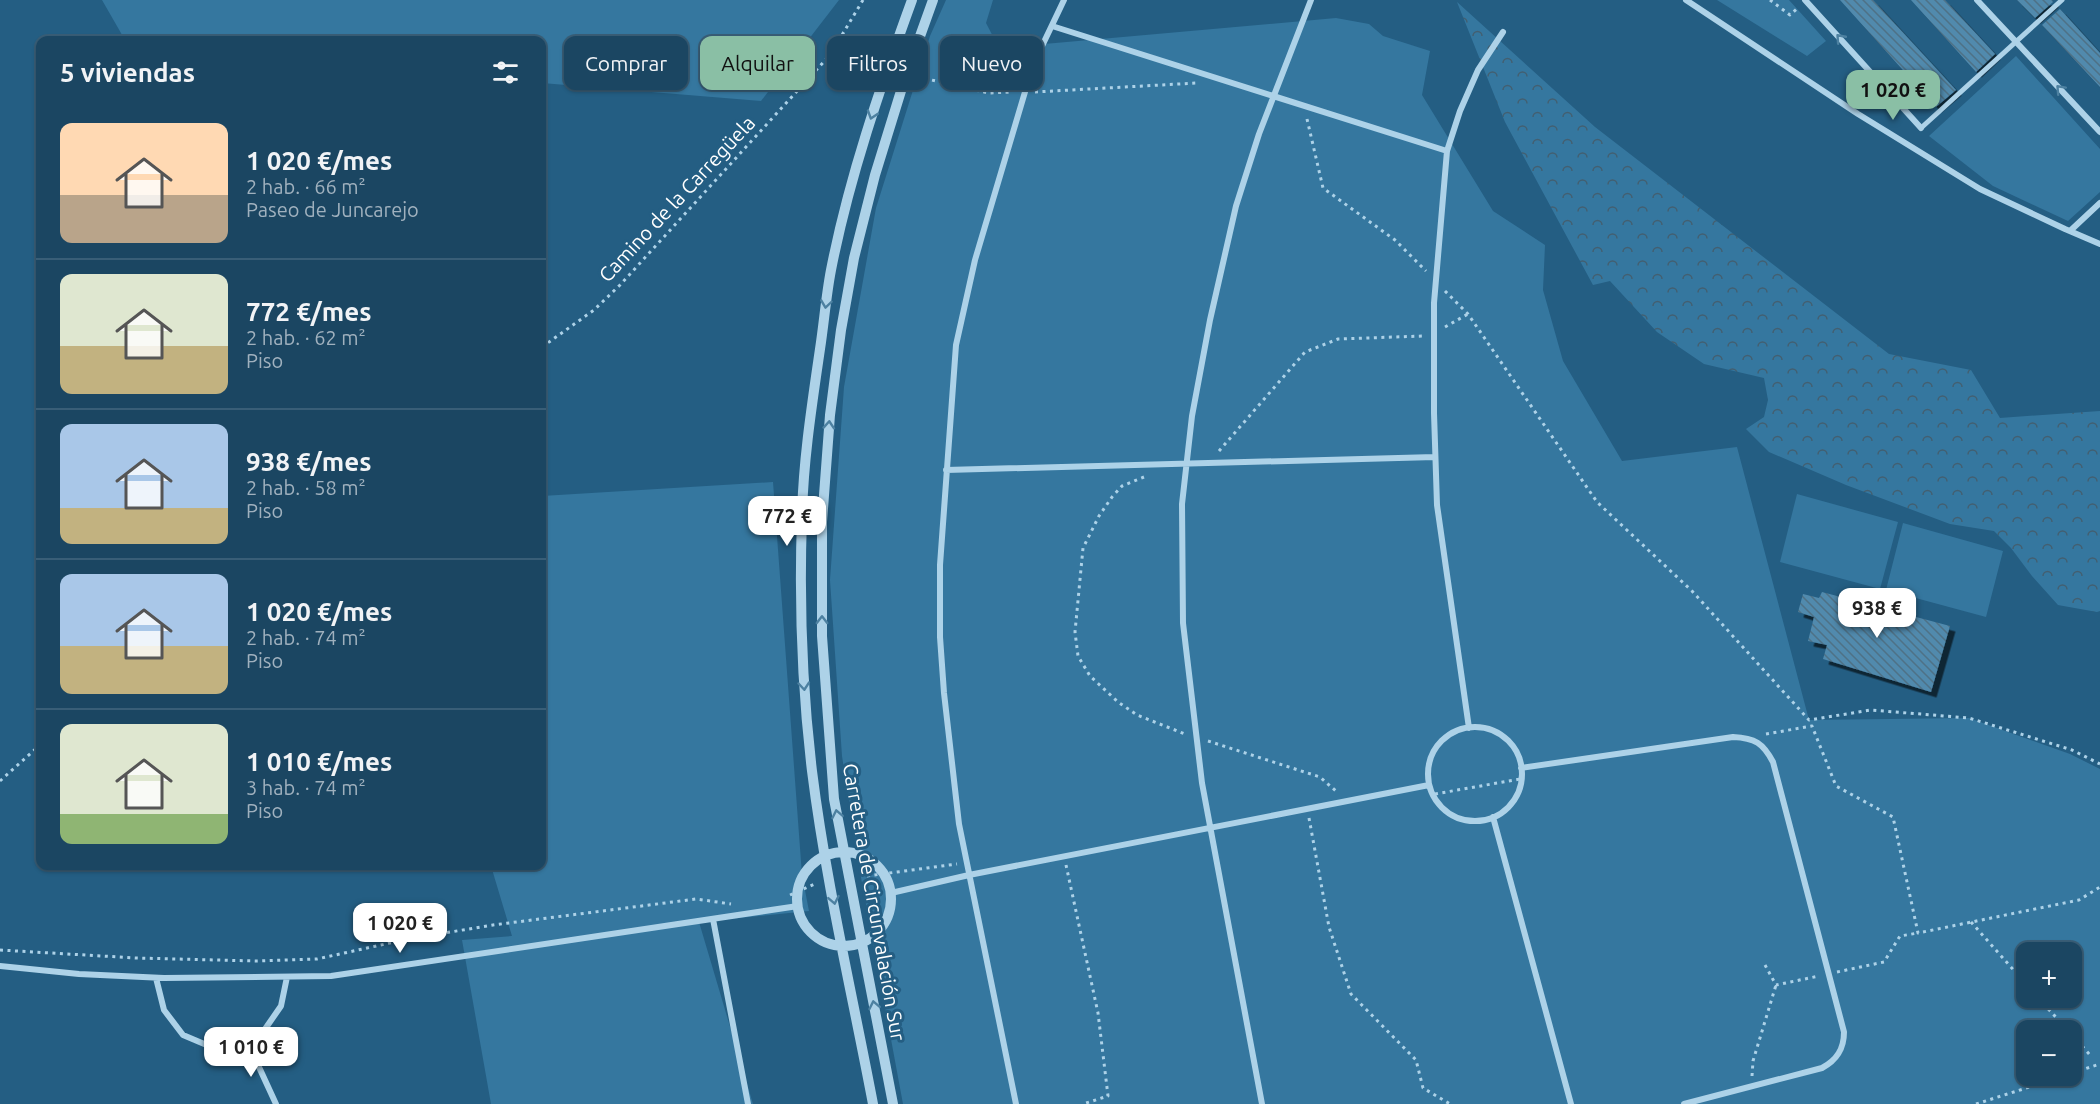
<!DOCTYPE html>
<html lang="es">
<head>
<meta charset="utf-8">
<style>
  body { margin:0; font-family:Ubuntu,sans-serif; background:#28506b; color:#f1f3f6; height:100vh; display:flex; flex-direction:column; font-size:22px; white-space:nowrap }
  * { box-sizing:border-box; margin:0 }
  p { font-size:20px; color:#a0b1be }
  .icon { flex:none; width:33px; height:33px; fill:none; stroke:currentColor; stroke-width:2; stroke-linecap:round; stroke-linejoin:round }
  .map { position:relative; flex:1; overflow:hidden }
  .details { position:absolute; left:36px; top:36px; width:510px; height:834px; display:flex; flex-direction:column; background:#1b4662; border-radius:12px; box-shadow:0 2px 4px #0004,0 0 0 2px #395e77 }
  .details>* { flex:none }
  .top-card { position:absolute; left:564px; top:36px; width:570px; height:54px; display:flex; gap:12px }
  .tools { position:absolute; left:2016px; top:942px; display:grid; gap:12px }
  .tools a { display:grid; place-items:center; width:66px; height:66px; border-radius:12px; background:#1b4662; box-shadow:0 2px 4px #0004,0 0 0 2px #395e77; font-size:30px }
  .price { position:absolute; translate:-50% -51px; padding:0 14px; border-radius:12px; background:#fff; color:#222; font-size:20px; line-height:39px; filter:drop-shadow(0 2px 3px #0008) }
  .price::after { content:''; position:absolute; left:50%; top:36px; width:18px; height:14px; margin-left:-9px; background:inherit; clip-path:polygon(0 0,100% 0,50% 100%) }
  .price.active { background:#8abfa5; color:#111 }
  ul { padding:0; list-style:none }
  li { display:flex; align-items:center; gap:18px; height:150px; padding:0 24px }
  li+li { border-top:2px solid #395e77 }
  li span { display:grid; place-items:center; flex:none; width:168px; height:120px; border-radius:12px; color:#555 }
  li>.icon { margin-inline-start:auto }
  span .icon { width:72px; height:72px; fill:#fffc; stroke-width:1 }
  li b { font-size:26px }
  h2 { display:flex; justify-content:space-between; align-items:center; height:72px; padding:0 24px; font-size:26px }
  .pill { padding:0 21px; border-radius:12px; background:#1b4662; box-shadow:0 2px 4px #0004,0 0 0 2px #395e77; font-size:21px; line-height:54px }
  .pill.active { background:#8abfa5; color:#111 }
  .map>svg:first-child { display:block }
  .forest { fill:url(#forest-crowns) }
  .park { fill:#35779f; fill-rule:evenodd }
  .building { fill:url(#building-back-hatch); filter:url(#shadow) }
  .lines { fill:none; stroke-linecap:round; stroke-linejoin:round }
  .path { stroke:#add2e8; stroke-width:3; stroke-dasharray:3 4.5; stroke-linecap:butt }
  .pedestrian { stroke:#add2e8; stroke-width:5 }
  .minor { stroke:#add2e8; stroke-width:6 }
  .tertiary { stroke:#add2e8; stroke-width:10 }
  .oneway { stroke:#4d81a1 }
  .labels { text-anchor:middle; stroke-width:6; stroke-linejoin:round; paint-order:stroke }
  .street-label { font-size:20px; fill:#fff; stroke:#245e83 }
</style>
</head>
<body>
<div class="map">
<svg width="2100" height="1104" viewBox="0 0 2100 1104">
  <defs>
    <pattern id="forest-crowns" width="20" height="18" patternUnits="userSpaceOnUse" patternTransform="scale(1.5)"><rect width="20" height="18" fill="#35779f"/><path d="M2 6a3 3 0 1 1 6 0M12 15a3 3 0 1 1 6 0" fill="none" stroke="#425f71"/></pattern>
    <pattern id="building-back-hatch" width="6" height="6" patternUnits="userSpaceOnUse" patternTransform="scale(1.5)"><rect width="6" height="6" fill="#518aad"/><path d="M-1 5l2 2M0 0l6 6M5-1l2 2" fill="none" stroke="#4f7186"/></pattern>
    <filter id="shadow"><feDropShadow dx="5.5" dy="5.5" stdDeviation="0" flood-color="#0009"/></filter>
  </defs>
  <rect width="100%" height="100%" fill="#245e83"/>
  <!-- forest -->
  <path class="forest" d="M1457 2 1595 127 1889 354 1971 370 2000 418 2100 411V611L2097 612 2058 605 2032 576 2011 548 1994 531 1950 524 1846 485 1769 452 1746 429 1764 417 1768 400 1764 378 1704 364 1657 332 1610 281 1593 285 1505 122Z"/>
  <!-- park -->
  <path class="park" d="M102 0H839L761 101 542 83V40H125Z
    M946 0H993L986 23 999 48 1336 18 1369 24 1383 36 1430 51 1422 95 1493 211 1545 245 1543 290 1563 361 1622 461 1737 447 1809 720 1969 718 2070 754 2100 769V1104H903L860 872 842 756 830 580 844 387 876 208 930 36ZM2026 952H2072V998H2026ZM2026 1030H2072V1076H2026Z
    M1717 0H1789L1826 41 1807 56Z
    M2016 56 2100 149V192L2068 221 1993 186 1929 136Z
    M773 482 802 875 809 911 699 922 753 1104H491L462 940 512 936 491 866H542V496Z
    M1797 494 1898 522 1880 589 1780 562Z
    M1903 523 2003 551 1986 617 1886 590Z"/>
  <!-- building -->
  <path class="building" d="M1840 0H1873L1956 90 1936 107Z
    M1911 0H1945L1995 54 1976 72Z
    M2017 0H2052L2053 2 2035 18Z
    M2060 9 2100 53V87L2042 25Z
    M1822 592 1950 626 1931 692 1823 659 1827 645 1808 641 1814 617 1798 612 1803 594 1819 598Z"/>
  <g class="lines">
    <!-- path -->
    <path class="path" d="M1770 0 1790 15 1799 7
      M923 70 927 79 988 93 1013 92
      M1035 92 1196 83
      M1307 119 1323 188 1395 240 1426 271
      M1445 291 1468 314 1597 502 1692 591 1809 720 1871 710 1969 718 2072 750 2100 764
      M1445 327 1468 314
      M542 347 594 310 620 285 830 55 863 0
      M1219 451 1305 352 1338 339 1423 336
      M1144 477 1122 486 1112 497 1099 516 1083 548 1075 632 1078 656 1090 676 1118 702 1137 715 1185 734
      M1766 734 1812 726 1836 786 1893 817 1918 933 2079 900 2100 887
      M1208 741 1320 777 1337 792
      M0 781 40 745
      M1435 794 1520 779
      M1309 818 1329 927 1351 994 1416 1060 1423 1088 1450 1104
      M1066 865 1098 1013 1108 1096 1083 1104
      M867 876 957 864
      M790 895 817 883
      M1971 922 2026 984
      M0 950 136 958 257 961 317 959 408 939 493 925 696 899 731 904
      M1765 965 1776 985 1819 976
      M1837 972 1884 962 1900 936 1918 933
      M2038 998 2068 1030
      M2072 1035 2091 1056
      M2072 1073 2100 1064
      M1752 1076 1753 1061 1776 985
      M1976 1104 2064 1076"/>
    <!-- pedestrian -->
    <path class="pedestrian" d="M1921 128 2062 0"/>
    <!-- minor -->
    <path class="minor" d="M1686 0 1858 114 1980 189 2065 229 2100 244
      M1805 0 1921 128
      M1977 0 2100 132
      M1052 26 1447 151
      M2070 231 2100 203
      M946 470 1435 457
      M1428 774a47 47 0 1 1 94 0a47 47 0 1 1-94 0Z
      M1469 728 1437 505 1434 413V303L1447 151 1460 111 1478 70 1503 32
      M1521 768 1733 737C1755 738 1763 743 1773 762L1844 1032C1844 1049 1837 1060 1822 1068L1684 1104
      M1493 817 1571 1104
      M891 893 969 875 1429 785
      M713 919 748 1104
      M0 966 79 974 164 978 331 976 798 906
      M156 978 164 1010 183 1035 209 1046 239 1045 263 1032 281 1006 287 977
      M247 1041 276 1104
      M1016 1104 959 824 944 693 940 637V565L956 345 975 260 1033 65 1064 0
      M1262 1104 1202 783 1183 623 1182 504 1192 416 1210 320 1236 206 1259 134 1311 0"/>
    <!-- tertiary -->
    <path class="tertiary" d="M797 899a47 47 0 1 1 94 0a47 47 0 1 1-94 0Z
      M873 1104C852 993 826 883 812 771 802 687 799 602 802 517 803 462 812 404 820 349 824 323 826 296 831 270 849 178 880 88 912 0
      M893 1104 834 799 822 636V522L830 415 841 330 854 258 875 175 905 78 933 0"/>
  </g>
  <!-- one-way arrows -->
  <defs><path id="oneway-chevron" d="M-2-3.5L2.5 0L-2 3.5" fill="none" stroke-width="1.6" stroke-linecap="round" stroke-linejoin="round" transform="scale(1.5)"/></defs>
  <g class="oneway">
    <use href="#oneway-chevron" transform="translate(1840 38) rotate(-132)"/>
    <use href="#oneway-chevron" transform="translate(2060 89) rotate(-133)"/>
    <use href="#oneway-chevron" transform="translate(872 115) rotate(108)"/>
    <use href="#oneway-chevron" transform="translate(826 304) rotate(98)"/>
    <use href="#oneway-chevron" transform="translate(829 425) rotate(-86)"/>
    <use href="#oneway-chevron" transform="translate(822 620) rotate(-90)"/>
    <use href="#oneway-chevron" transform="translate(804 686) rotate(85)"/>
    <use href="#oneway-chevron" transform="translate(837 814) rotate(-101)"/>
    <use href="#oneway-chevron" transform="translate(834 900) rotate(79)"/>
    <use href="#oneway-chevron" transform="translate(874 1005) rotate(-101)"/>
  </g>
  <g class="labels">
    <!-- street labels -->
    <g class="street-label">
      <text transform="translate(677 199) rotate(-47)" y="7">Camino de la Carregüela</text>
      <text transform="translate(874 902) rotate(80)" y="7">Carretera de Circunvalación Sur</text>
    </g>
  </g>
</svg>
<div class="tools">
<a>+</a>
<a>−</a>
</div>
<b class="price active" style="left:1893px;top:121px">1 020 €</b>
<b class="price" style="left:787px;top:547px">772 €</b>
<b class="price" style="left:1877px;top:639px">938 €</b>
<b class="price" style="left:400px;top:954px">1 020 €</b>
<b class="price" style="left:251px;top:1078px">1 010 €</b>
<div class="top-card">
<a class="pill">Comprar</a>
<a class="pill active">Alquilar</a>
<a class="pill">Filtros</a>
<a class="pill">Nuevo</a>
</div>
<section class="details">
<h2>5 viviendas<svg class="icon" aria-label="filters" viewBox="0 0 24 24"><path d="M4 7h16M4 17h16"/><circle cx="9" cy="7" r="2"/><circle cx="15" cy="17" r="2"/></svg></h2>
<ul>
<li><span style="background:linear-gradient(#ffd9b3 60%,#b9a48a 0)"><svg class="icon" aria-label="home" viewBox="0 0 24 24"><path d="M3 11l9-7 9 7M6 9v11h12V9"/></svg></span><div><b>1 020 €/mes</b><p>2 hab. · 66 m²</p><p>Paseo de Juncarejo</p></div></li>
<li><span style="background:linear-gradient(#dfe7d0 60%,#c2b280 0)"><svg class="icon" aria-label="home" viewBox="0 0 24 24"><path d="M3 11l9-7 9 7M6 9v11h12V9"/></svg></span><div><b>772 €/mes</b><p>2 hab. · 62 m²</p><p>Piso</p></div></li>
<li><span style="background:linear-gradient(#a9c7e8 70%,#c2b280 0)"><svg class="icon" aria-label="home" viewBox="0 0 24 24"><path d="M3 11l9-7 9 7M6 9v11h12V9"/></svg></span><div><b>938 €/mes</b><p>2 hab. · 58 m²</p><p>Piso</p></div></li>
<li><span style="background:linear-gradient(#a9c7e8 60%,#c2b280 0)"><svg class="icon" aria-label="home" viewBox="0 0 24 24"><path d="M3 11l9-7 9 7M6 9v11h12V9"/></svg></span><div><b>1 020 €/mes</b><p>2 hab. · 74 m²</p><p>Piso</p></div></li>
<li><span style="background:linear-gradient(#dfe7d0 75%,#8fb573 0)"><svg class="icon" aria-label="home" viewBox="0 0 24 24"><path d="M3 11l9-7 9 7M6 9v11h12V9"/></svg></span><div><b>1 010 €/mes</b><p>3 hab. · 74 m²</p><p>Piso</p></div></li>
</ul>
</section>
</div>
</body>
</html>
